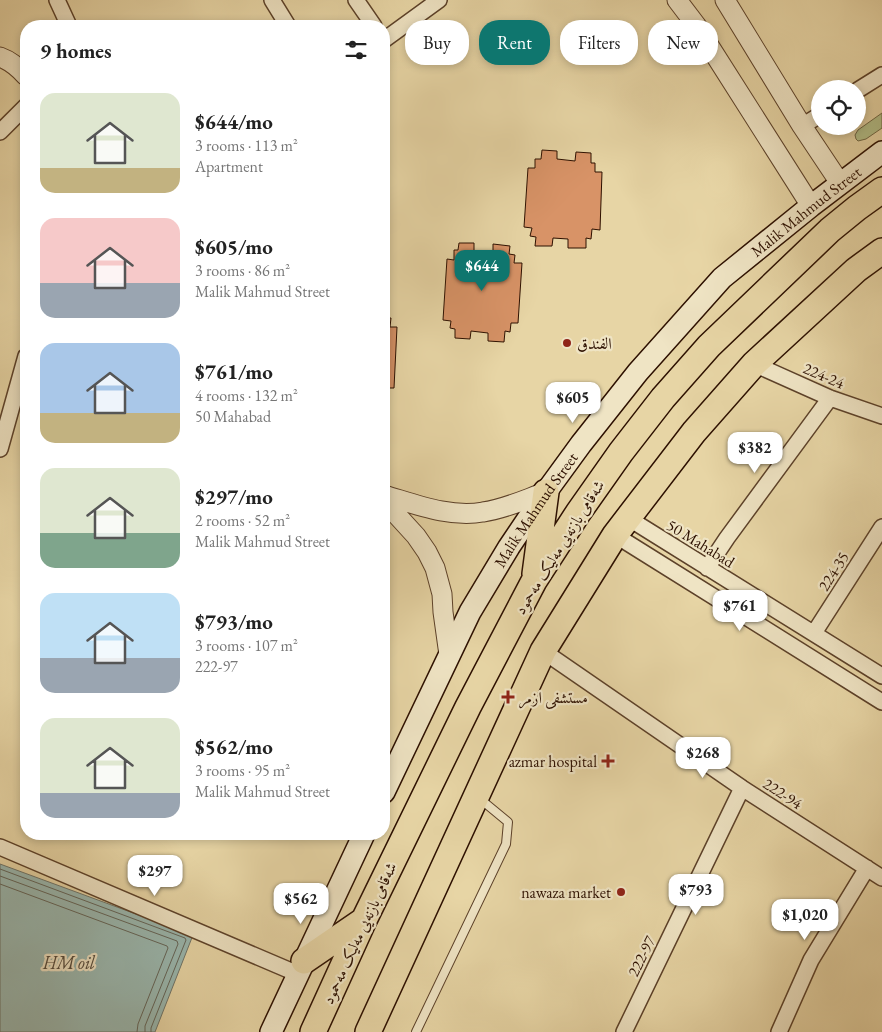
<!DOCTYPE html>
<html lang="en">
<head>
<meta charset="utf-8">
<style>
  body { margin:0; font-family:"EB Garamond",Amiri,serif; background:#f2f2f2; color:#222; height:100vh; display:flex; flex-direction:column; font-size:19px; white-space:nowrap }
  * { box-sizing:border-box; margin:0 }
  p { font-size:16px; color:#767676 }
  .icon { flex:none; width:28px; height:28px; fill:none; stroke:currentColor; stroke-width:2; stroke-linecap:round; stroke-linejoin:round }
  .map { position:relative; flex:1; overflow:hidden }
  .details { position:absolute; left:20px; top:20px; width:370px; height:820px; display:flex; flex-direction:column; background:#fff; border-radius:20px; box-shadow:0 2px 8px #0003 }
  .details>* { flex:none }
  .hud { position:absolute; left:405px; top:20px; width:401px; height:45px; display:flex; gap:10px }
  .fabs { position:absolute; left:811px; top:80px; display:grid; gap:10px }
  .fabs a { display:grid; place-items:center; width:55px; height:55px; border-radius:50%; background:#fff; box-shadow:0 2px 8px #0003; font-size:25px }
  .price { position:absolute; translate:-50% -42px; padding:0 11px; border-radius:10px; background:#fff; color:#222; font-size:16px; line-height:32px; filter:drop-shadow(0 1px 2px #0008) }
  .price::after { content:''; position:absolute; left:50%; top:30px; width:15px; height:11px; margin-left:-8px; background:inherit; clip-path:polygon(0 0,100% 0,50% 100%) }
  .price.on { background:#0f766e; color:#fff }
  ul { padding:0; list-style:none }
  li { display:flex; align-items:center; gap:15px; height:125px; padding:0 20px }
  li span { display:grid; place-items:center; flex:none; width:140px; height:100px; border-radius:15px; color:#555 }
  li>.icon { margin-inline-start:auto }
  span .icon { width:60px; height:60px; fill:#fffc; stroke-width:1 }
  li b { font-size:21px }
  h2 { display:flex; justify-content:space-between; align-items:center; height:60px; padding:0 20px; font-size:21px }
  .pill { padding:0 18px; border-radius:20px; background:#fff; box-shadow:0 2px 8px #0003; font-size:18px; line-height:45px }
  .pill.on { background:#0f766e; color:#fff }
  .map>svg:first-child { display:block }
  .green { fill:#b2be88; stroke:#706744 }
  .water { fill:#99b7af; stroke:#6e7469 }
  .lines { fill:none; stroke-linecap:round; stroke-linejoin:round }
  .shore { stroke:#636458; stroke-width:1 }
  .building { fill:#d89367; stroke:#2d1000 }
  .service-casing { stroke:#5c4129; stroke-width:10 }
  .minor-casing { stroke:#5c4129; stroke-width:18 }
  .tertiary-casing { stroke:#5c4129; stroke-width:21 }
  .secondary-casing { stroke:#2d1000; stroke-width:24 }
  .trunk-casing { stroke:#2d1000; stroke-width:28 }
  .service { stroke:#efe4c4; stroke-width:8 }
  .minor { stroke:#efe4c4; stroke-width:15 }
  .tertiary { stroke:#efe4c4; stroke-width:19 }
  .secondary { stroke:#efe4c4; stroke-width:21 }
  .trunk { stroke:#e7d5a5; stroke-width:25 }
  .poi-dot { fill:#8f2418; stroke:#efe4c4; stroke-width:2 }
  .labels { text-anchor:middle; stroke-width:4.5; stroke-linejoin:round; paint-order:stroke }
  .street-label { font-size:16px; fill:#2d1000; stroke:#efe4c4 }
  .poi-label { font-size:16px; fill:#2d1000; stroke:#efe4c4; text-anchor:start }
  .water-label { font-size:18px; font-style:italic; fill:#534a3d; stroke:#efe4c4 }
</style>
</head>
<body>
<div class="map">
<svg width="882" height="1032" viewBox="0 0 882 1032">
  <rect width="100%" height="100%" fill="#e7d5a5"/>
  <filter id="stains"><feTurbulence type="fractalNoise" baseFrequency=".004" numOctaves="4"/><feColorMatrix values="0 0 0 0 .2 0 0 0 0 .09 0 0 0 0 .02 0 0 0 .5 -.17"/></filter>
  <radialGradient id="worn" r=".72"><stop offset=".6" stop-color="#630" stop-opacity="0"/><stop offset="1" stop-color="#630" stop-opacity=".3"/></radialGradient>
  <!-- green -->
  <path class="green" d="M882 113V128L866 139 858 141 856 139 855 135 858 130Z"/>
  <!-- water -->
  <path class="water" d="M0 864 193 935 155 1032H0Z"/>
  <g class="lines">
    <!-- shore -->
    <path class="shore" d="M0 869 185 938 186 940 151 1028V1032
      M0 876 177 941 178 944 145 1026V1032
      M0 884 167 946 168 948 138 1024 137 1032"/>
  </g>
  <!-- building -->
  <path class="building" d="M542 150 557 151V159L575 161 576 152 591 153V163H595V172H602L600 230 592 229 591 239 586 238V248H568V239L553 238 552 246H535L536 237 530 236 532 228 524 227 528 168H535V159H541Z
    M459 243H474V251L493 252V244L510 246 509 254 515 255 514 263H522L518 323H511L510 332 505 331 504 342 488 341V333L471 331 470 339 455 338V329L450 328 451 321 443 320 447 259 454 260V250H458Z
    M384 310H386L385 318H391L390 327H397L394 388H386V398H384Z"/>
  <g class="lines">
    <defs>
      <path id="service" d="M416 1032 506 844 508 822 479 798"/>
      <path id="minor" d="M57 0 69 26
        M272 0 288 26
        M356 0 374 26
        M384 40 439 0
        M858 90 882 75
        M802 126 820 115
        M0 132 26 106
        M754 364 830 398 882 416
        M0 449 26 356
        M628 518 882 676
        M615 535 882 702
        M707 568 727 538 830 398
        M814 633 882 527
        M543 651 742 788 882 878
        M0 847 298 974
        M624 1032 742 788
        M779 1032 811 960 867 868"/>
      <path id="tertiary" d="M677 0 696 25 811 206
        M725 0 802 126 840 183
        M0 57C11 61 19 68 26 76
        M384 495C415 504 450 518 483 512 505 509 526 499 546 492
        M384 501 416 536 427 552 435 568 442 594 443 612 449 655"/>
      <g id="secondary">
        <path id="s1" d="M384 792 470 612 509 547 546 492 581 444 638 372 722 278 811 206 882 152"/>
        <path d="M271 1032 364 834"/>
      </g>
      <path id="trunk" d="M535 574 546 492
        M304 961 364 920
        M313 1032 364 920 468 707 534 581 578 513 621 452 663 398 709 346 830 230 857 208 882 190
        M368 1032 543 651 615 535 694 432 754 364 856 270 882 251"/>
    </defs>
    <!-- service casing -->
    <use href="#service" class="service-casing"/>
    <!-- minor casing -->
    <use href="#minor" class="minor-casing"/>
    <!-- tertiary casing -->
    <use href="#tertiary" class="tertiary-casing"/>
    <!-- secondary casing -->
    <use href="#secondary" class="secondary-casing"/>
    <!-- trunk casing -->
    <use href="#trunk" class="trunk-casing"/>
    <!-- service -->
    <use href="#service" class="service"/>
    <!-- minor -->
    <use href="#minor" class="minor"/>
    <!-- tertiary -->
    <use href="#tertiary" class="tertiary"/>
    <!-- secondary -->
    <use href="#secondary" class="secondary"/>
    <!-- trunk -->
    <use href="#trunk" class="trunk"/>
  </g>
  <!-- markers -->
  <g class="poi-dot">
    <circle cx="567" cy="343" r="5"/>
    <path d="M505.5 689.5h5v5h5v5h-5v5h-5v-5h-5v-5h5z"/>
    <path d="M605.5 753.5h5v5h5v5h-5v5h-5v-5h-5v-5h5z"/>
    <circle cx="621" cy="892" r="5"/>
  </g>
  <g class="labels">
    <!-- street labels -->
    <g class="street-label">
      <text dy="6" stroke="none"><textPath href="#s1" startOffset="726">Malik Mahmud Street</textPath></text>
      <text transform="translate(824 375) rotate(23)" y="6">224-24</text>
      <text dy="6" stroke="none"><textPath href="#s1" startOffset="321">Malik Mahmud Street</textPath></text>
      <text transform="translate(701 543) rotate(32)" y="6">50 Mahabad</text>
      <text transform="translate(559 547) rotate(-58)" y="6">شەقامی بازنەیی مەلیک مەحمود</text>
      <text transform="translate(833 571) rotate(-58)" y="6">224-35</text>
      <text transform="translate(783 793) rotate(33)" y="6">222-94</text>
      <text transform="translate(359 933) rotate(-65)" y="6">شەقامی بازنەیی مەلیک مەحمود</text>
      <text transform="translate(641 956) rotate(-64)" y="6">222-97</text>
    </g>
    <!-- poi labels -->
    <g class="poi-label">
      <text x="577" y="349">الفندق</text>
      <text x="519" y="703">مستشفى ازمر</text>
      <text x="597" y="767" text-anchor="end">azmar hospital</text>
      <text x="611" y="898" text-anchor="end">nawaza market</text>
    </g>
    <!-- water labels -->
    <g class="water-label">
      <text x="69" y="969">HM oil</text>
    </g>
  </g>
  <rect width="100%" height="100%" filter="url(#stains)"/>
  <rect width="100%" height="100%" fill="url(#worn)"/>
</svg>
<div class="fabs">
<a><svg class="icon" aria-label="locate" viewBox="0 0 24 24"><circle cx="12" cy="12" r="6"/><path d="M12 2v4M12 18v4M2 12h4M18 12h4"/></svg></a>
</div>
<b class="price on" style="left:482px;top:292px">$644</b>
<b class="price" style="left:573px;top:424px">$605</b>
<b class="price" style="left:755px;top:474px">$382</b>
<b class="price" style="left:740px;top:632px">$761</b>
<b class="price" style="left:703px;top:779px">$268</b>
<b class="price" style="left:155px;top:897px">$297</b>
<b class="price" style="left:696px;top:916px">$793</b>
<b class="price" style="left:301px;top:925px">$562</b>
<b class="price" style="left:805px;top:941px">$1,020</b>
<div class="hud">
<a class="pill">Buy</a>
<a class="pill on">Rent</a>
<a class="pill">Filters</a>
<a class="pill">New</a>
</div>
<section class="details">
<h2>9 homes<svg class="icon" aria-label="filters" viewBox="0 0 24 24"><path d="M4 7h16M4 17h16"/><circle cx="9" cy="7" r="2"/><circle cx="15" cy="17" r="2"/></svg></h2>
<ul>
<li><span style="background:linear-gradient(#dfe7d0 75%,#c2b280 0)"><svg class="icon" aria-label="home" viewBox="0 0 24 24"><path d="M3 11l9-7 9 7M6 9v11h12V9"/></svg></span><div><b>$644/mo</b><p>3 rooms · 113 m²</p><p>Apartment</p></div></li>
<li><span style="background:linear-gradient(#f6c9c9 65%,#9aa5b1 0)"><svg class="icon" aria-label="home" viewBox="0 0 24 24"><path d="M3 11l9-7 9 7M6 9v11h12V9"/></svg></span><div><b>$605/mo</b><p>3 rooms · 86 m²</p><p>Malik Mahmud Street</p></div></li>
<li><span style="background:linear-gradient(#a9c7e8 70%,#c2b280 0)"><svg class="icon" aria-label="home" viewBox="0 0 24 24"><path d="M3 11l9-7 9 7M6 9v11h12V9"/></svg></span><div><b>$761/mo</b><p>4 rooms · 132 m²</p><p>50 Mahabad</p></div></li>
<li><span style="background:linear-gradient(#dfe7d0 65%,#7fa58c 0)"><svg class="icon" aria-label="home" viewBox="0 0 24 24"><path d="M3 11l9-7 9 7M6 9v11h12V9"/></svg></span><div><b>$297/mo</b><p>2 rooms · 52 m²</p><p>Malik Mahmud Street</p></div></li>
<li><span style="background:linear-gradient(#bfe0f5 65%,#9aa5b1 0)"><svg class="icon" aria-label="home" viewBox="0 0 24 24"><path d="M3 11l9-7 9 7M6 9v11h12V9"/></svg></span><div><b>$793/mo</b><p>3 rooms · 107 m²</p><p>222-97</p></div></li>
<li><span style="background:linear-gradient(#dfe7d0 75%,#9aa5b1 0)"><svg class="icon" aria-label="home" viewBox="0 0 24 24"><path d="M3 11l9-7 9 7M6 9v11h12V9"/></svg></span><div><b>$562/mo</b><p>3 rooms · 95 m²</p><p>Malik Mahmud Street</p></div></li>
</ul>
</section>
</div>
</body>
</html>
